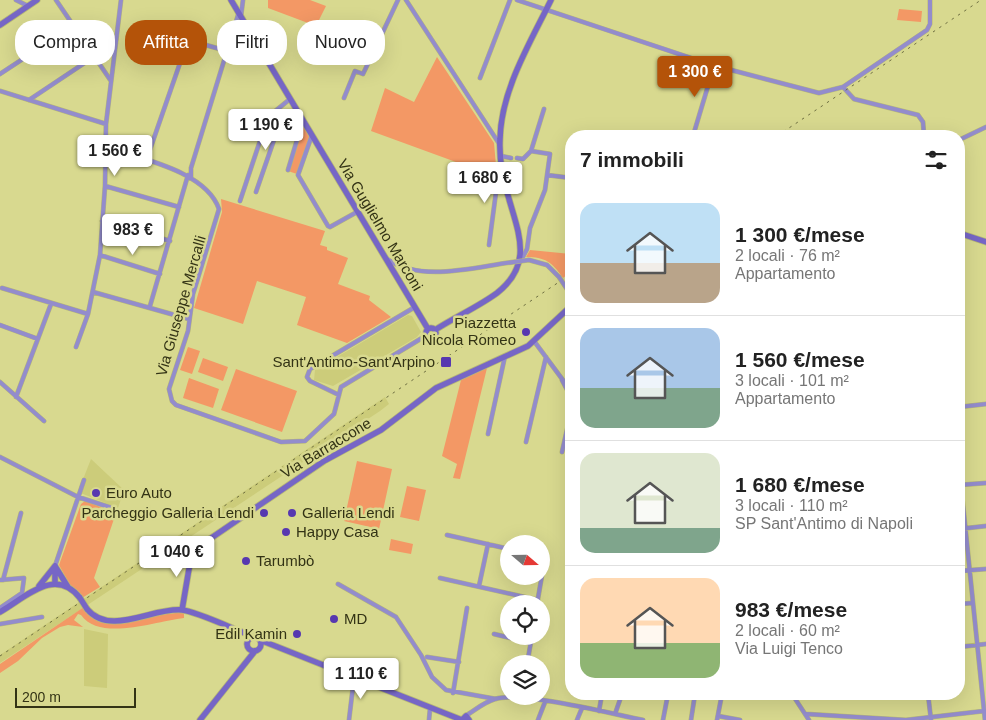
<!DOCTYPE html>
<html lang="it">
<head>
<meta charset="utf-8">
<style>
  body { margin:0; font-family:Arial,sans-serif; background:#f6f6f6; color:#222; height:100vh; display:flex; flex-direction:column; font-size:19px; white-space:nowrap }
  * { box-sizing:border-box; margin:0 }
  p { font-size:16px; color:#767676 }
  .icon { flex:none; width:28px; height:28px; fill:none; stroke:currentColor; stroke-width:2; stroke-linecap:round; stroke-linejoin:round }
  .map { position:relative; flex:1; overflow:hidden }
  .side { position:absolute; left:565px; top:130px; width:400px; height:570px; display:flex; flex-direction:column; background:#fff; border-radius:20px; box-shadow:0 5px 20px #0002 }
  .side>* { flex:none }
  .guide { position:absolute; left:15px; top:20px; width:475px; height:45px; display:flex; gap:10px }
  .needle { width:32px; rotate:110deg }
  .tools { position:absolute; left:500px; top:535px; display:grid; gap:10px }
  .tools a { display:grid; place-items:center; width:50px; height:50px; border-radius:50%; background:#fff; box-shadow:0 5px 20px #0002; font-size:25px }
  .scale { position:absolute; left:15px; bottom:12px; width:121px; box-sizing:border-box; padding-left:5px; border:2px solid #333315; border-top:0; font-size:14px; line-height:18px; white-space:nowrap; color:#333315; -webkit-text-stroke:4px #d8d98f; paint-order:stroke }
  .price { position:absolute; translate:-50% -42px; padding:0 11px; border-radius:5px; background:#fff; color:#222; font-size:16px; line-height:32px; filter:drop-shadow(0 1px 2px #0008) }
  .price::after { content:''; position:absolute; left:50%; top:30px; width:15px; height:11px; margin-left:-8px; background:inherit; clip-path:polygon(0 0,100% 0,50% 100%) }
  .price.on { background:#b45309; color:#fff }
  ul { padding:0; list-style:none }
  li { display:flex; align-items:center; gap:15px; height:125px; padding:0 15px }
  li+li { border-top:1px solid #e0e0e0 }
  li span { display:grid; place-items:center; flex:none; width:140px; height:100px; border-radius:15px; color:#555 }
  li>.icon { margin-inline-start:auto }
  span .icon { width:60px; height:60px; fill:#fffc; stroke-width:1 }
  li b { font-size:21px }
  h2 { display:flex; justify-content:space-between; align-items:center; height:60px; padding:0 15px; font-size:21px }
  .chip { padding:0 18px; border-radius:20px; background:#fff; box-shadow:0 5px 20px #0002; font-size:18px; line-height:45px }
  .chip.on { background:#b45309; color:#fff }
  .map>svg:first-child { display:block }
  .built { fill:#cccc7a }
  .green { fill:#f39865 }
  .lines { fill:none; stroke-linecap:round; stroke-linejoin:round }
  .street-casing { stroke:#b7b877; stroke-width:5 }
  .secondary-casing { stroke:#b7b877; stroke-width:7 }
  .street { stroke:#938ccc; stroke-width:4 }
  .secondary { stroke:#7666c6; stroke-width:5.5 }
  .rail { stroke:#6e6f41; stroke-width:1; stroke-dasharray:2.5 5; stroke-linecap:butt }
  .street-bridge-casing { stroke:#b7b877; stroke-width:5; stroke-linecap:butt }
  .secondary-bridge-casing { stroke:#b7b877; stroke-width:7; stroke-linecap:butt }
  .street-bridge { stroke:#938ccc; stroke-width:4 }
  .secondary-bridge { stroke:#7666c6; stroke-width:5.5 }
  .poi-dot { fill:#5738b0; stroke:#d8d98f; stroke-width:2 }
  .labels { text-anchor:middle; stroke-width:5; stroke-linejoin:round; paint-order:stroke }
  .street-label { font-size:15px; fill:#333315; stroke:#d8d98f }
  .poi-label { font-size:15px; fill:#333315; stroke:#d8d98f; text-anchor:start }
</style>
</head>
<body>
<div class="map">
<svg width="986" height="720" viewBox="0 0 986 720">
  <rect width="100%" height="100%" fill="#d8d98f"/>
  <!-- built -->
  <path class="built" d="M408 315 412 316 421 332 417 337 333 386 314 380 315 370Z
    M385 397 389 404 380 411 0 663V655Z
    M91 459 124 490 118 508 78 492Z
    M84 629 108 634 107 688 84 686Z"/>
  <!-- green -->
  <path class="green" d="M268 0H310L326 6 316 26 268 8Z
    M899 9 922 11 921 22 897 20Z
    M437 57 494 143 497 177 371 131 385 88 414 102Z
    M303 123 310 136 297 174 288 171Z
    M221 199 325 231 320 245 327 247V250L348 258 338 284 370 296 369 300 391 317 347 343 297 325 306 297 257 281 243 324 194 308 222 212Z
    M530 250 571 254V272L563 278C552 262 545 257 526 257Z
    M188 347 200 351 192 374 180 370Z
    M203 358 228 367 223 381 198 372Z
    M487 368 460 479 453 478 457 464 442 456 461 380Z
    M236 369 297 391 282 432 221 410Z
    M189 378 219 389 213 408 183 398Z
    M357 461 392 469 379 529 344 521Z
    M407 486 426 490 419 521 400 517Z
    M85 501 116 513 94 578 100 587 82 598 70 585 59 565 81 504Z
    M391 539 413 544 411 554 389 550Z
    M84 607C87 611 90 617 94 619 112 631 161 611 184 613V618C156 621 100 642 81 615L78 614 74 620 83 627 68 625 60 627 42 638 18 661 0 673V664Z"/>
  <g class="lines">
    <defs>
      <path id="street" d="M16 0 28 6
        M56 0 111 81
        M406 0 500 145
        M517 0 712 65 819 93 843 87 927 30 930 24V0
        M241 16 243 0
        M0 74 73 26
        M480 78 510 0
        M843 87 854 99 918 115 923 122 924 136
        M0 91 106 124
        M344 98 355 71 363 74 398 0
        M29 100 95 56
        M312 135 298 175 328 226 330 227 357 212
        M693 136 714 66
        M959 140 986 127
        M107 147C141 159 206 171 219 209L193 294 188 331 169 389 172 401 176 405 281 442 305 441 334 414 341 387 427 335
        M531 151 544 109
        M501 156 511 158
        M517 158 523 159 531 151 550 154 545 190 530 228 527 249 520 262
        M146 161 188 40 227 51
        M288 170 303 120
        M547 175 571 178
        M191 177V168L239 12
        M105 186 179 207
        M256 192 275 137 263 132
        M240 201 268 117 290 99
        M102 221 170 241
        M489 245 498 177 502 171
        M100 255 160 274
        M387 259C422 283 474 267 514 262
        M529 260 547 265 559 277
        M2 288 88 314
        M93 292 189 319
        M150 306 188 175
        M0 325 38 339
        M534 341 571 391
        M76 347 88 314 100 255 105 186 106 124 121 0
        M562 380 571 397
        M0 382 44 421
        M339 395 310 381 307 377 310 369 415 307
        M16 397 51 304
        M959 407 986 404
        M488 434 505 356
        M526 442 546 357
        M562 452 571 412
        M0 457 78 497 115 509
        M959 466 985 720
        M959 485 986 483
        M959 529 986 526
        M447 535 509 549
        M55 566 84 480
        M959 571 986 569
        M440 578 538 600
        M0 580 24 578 22 593 0 608
        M3 580 21 513
        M338 584 396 617 421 655 432 677 446 690 496 699
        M479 586 488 544
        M537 604 545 558 541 557
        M959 604 973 603
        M0 624 42 617
        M494 634 531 643
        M959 647 986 644
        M427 657 459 662
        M527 664 532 636
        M453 693 467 608
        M792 694 809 720
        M928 694 931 720
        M599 711 602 694
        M615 714 622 694
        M806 714 906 720 984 711
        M465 716C474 711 484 702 495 699 522 691 612 714 643 720
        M718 716 740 720
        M349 720 354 678
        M429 720 430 709
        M538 720 545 702
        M577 720 582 708
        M663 720 668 694
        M691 720 695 694
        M717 720 722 694"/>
      <path id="secondary" d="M231 0 428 329
        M0 25 37 0
        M959 233 986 242
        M426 333a5 5 0 1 1 10 0a5 5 0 1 1-10 0Z
        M435 330C455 317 478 307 497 293 533 265 519 234 509 199 503 180 499 159 500 139 501 90 530 43 551 0
        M55 566 68 587
        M55 583V566
        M39 586 55 566
        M87 609C110 637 153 607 182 610 199 612 237 631 255 637
        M182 610 190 563 201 545 324 461 381 430 436 388 528 346 571 306
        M0 612C25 598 55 566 80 598
        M247 644a7 7 0 1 1 14 0a7 7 0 1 1-14 0Z
        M260 640 462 720
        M200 720 255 651
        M462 720 466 716 469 720"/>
    </defs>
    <!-- street casing -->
    <use href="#street" class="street-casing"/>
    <!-- secondary casing -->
    <use href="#secondary" class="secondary-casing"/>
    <!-- street -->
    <use href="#street" class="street"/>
    <!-- secondary -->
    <use href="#secondary" class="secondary"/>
    <!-- rail -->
    <path class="rail" d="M777 136 981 0
      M0 656 571 274"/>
    <defs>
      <path id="street-bridge" d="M514 262 529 260
        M559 277 571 295"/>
      <path id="secondary-bridge" d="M80 598 87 609"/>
    </defs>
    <!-- street-bridge casing -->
    <use href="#street-bridge" class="street-bridge-casing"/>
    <!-- secondary-bridge casing -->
    <use href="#secondary-bridge" class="secondary-bridge-casing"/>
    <!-- street-bridge -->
    <use href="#street-bridge" class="street-bridge"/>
    <!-- secondary-bridge -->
    <use href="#secondary-bridge" class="secondary-bridge"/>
  </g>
  <!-- markers -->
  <g class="poi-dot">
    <circle cx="526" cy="332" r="5"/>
    <rect x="440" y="356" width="12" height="12" rx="2.5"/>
    <circle cx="96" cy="493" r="5"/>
    <circle cx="264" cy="513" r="5"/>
    <circle cx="292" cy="513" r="5"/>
    <circle cx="286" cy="532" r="5"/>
    <circle cx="246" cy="561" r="5"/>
    <circle cx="334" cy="619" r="5"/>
    <circle cx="297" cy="634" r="5"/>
  </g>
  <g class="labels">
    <!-- street labels -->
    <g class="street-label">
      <text transform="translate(380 225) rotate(59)" y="5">Via Guglielmo Marconi</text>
      <text transform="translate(181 306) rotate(-74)" y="5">Via Giuseppe Mercalli</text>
      <text transform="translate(326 448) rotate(-31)" y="5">Via Barraccone</text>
    </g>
    <!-- poi labels -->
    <g class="poi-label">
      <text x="516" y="328" text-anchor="end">Piazzetta<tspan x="516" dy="17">Nicola Romeo</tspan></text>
      <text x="435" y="367" text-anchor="end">Sant'Antimo-Sant'Arpino</text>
      <text x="106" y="498">Euro Auto</text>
      <text x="254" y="518" text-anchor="end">Parcheggio Galleria Lendi</text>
      <text x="302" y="518">Galleria Lendi</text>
      <text x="296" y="537">Happy Casa</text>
      <text x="256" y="566">Tarumbò</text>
      <text x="344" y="624">MD</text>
      <text x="287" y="639" text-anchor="end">Edil Kamin</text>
    </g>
  </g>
</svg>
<div class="tools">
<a><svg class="needle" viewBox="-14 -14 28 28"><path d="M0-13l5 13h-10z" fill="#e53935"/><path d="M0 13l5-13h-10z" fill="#767676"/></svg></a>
<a><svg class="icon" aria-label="locate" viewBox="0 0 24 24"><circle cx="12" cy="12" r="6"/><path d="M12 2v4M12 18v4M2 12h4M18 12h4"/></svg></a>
<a><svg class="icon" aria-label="layers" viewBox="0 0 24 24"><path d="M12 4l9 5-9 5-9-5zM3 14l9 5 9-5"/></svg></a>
</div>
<div class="scale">200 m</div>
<b class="price on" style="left:695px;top:98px">1 300 €</b>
<b class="price" style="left:266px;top:151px">1 190 €</b>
<b class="price" style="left:115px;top:177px">1 560 €</b>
<b class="price" style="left:485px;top:204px">1 680 €</b>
<b class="price" style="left:133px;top:256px">983 €</b>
<b class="price" style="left:177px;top:578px">1 040 €</b>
<b class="price" style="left:361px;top:700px">1 110 €</b>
<div class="guide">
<a class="chip">Compra</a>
<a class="chip on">Affitta</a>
<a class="chip">Filtri</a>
<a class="chip">Nuovo</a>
</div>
<section class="side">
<h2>7 immobili<svg class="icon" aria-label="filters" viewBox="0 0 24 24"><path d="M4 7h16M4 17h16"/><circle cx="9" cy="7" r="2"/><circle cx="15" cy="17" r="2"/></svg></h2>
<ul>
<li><span style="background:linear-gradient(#bfe0f5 60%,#b9a48a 0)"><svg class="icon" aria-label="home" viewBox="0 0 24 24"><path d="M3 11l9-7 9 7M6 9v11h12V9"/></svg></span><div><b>1 300 €/mese</b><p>2 locali · 76 m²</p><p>Appartamento</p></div></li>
<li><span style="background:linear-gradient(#a9c7e8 60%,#7fa58c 0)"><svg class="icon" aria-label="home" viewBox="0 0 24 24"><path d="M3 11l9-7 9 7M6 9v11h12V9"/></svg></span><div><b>1 560 €/mese</b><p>3 locali · 101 m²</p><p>Appartamento</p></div></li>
<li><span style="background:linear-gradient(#dfe7d0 75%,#7fa58c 0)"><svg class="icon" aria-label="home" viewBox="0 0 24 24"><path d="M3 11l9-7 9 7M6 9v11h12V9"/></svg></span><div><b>1 680 €/mese</b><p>3 locali · 110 m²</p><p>SP Sant'Antimo di Napoli</p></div></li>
<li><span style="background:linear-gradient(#ffd9b3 65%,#8fb573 0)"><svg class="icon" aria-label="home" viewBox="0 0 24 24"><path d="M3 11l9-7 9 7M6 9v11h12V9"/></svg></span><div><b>983 €/mese</b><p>2 locali · 60 m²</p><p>Via Luigi Tenco</p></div></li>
</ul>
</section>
</div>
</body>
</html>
